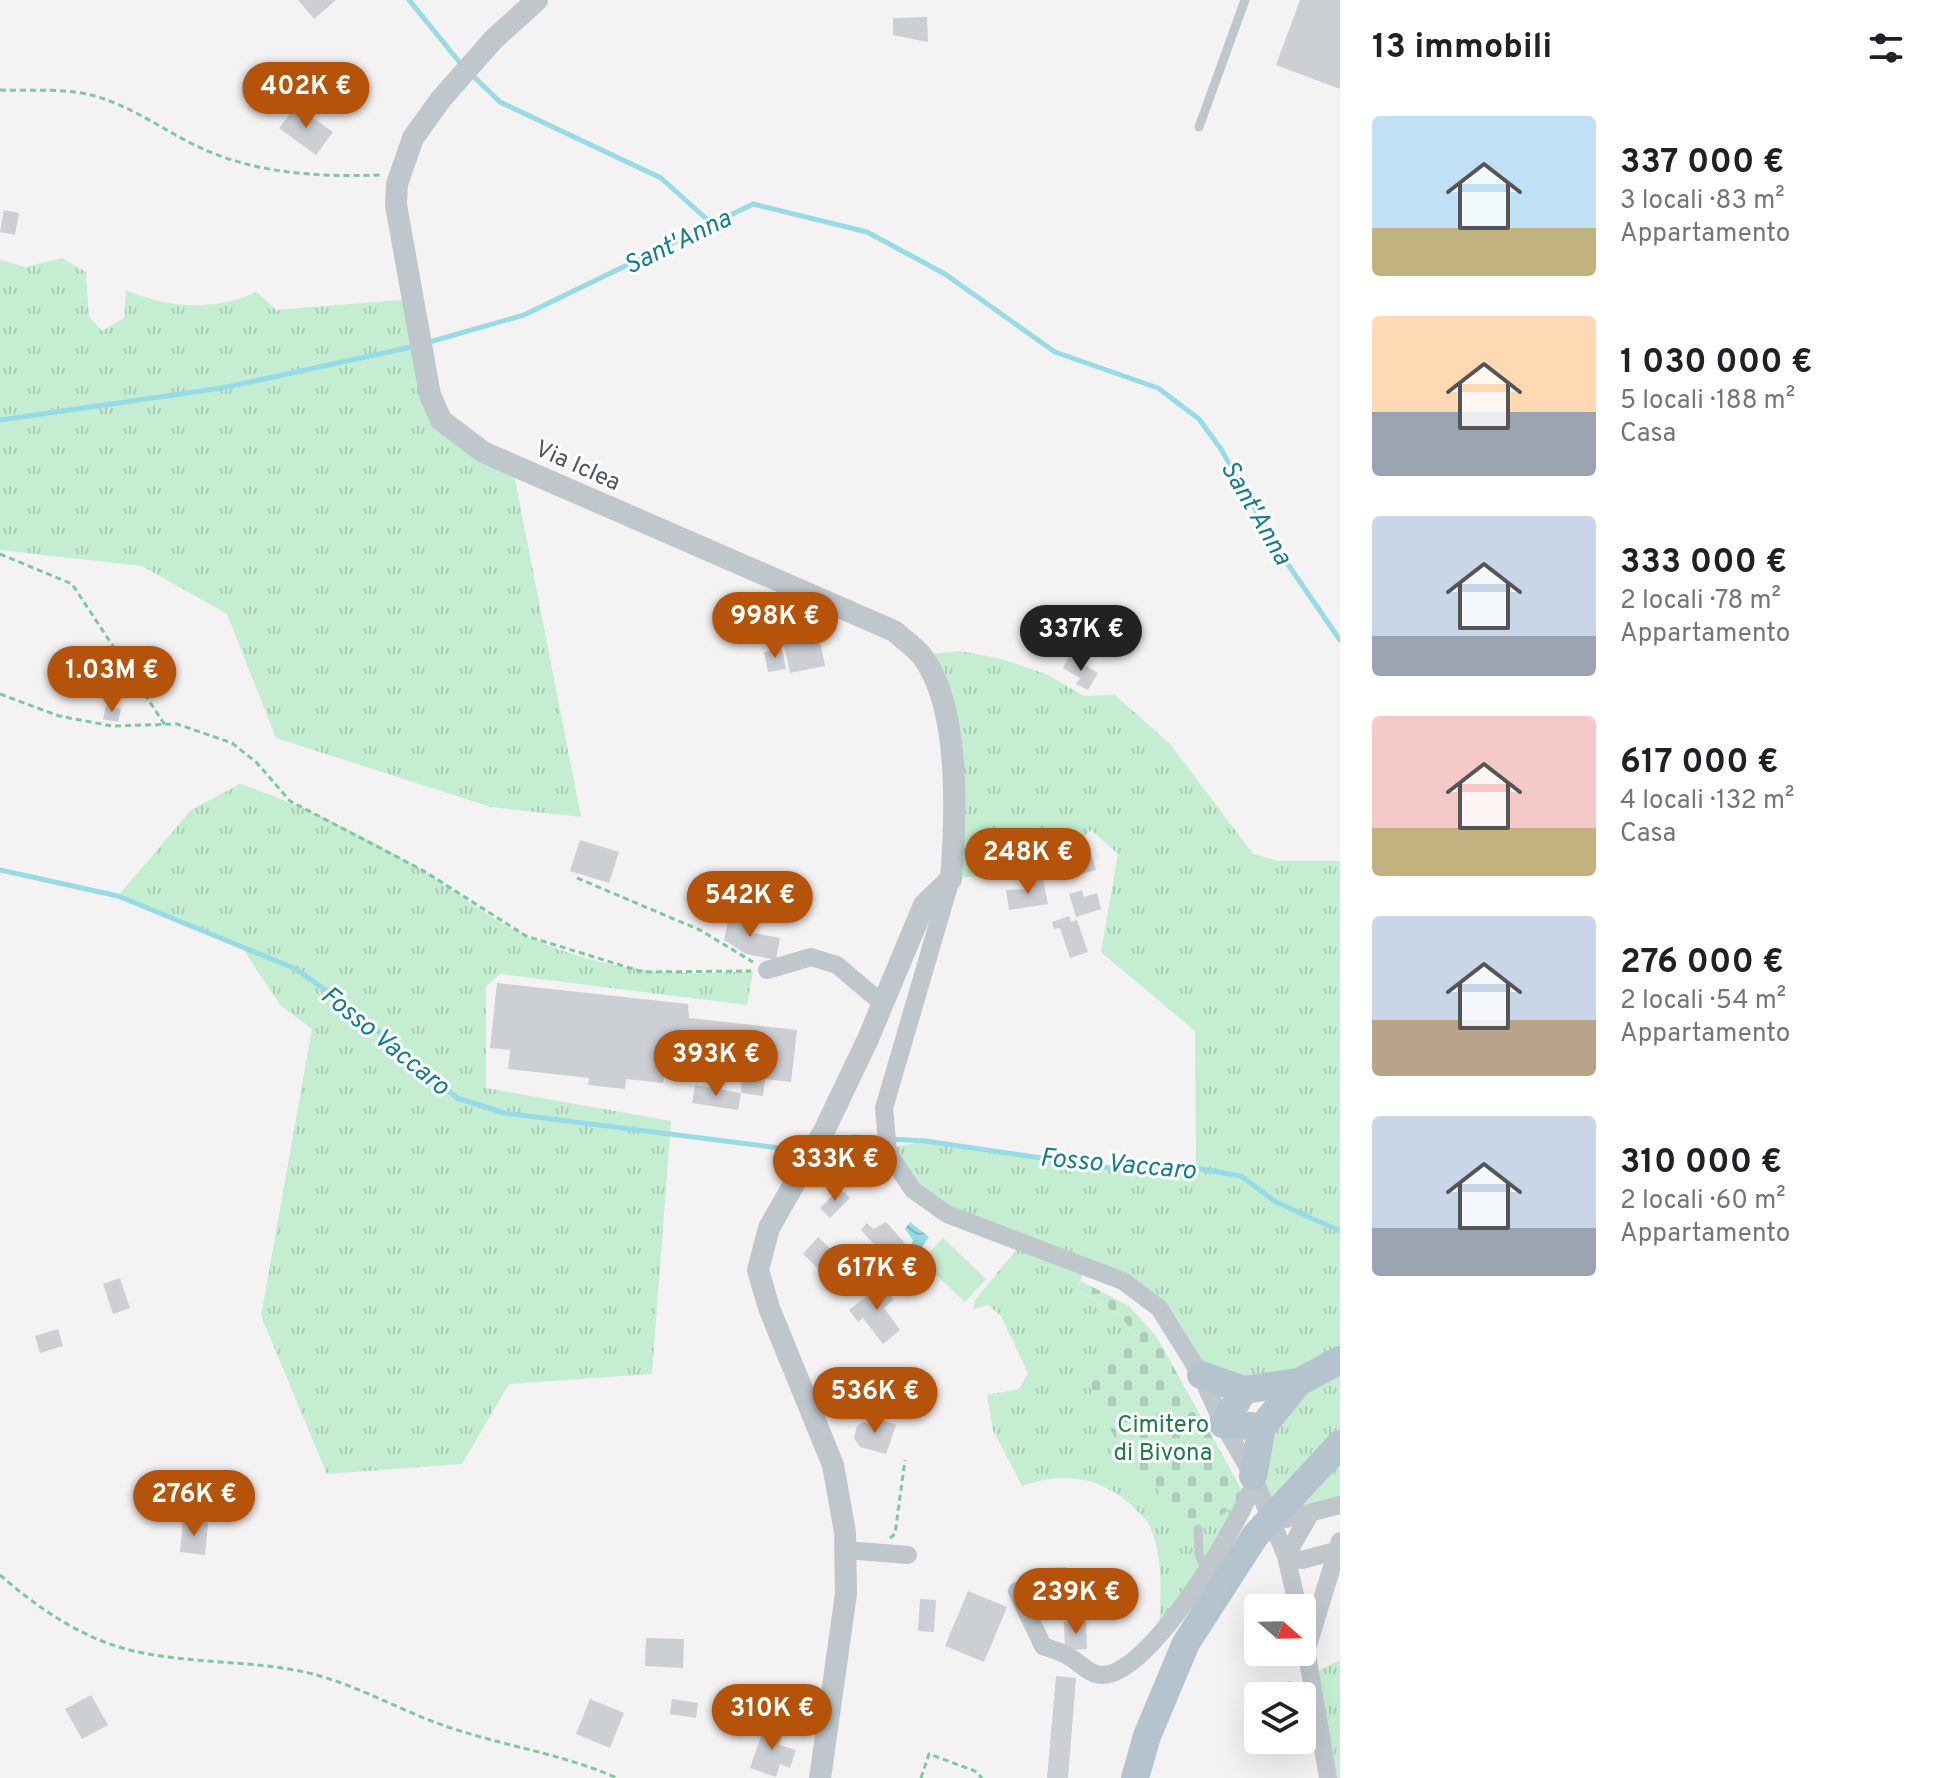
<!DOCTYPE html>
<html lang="it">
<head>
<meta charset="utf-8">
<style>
  body { margin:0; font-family:Overpass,sans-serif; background:#f2f2f2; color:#202124; height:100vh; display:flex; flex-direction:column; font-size:30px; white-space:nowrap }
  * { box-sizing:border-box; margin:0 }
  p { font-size:26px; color:#757577 }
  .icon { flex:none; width:44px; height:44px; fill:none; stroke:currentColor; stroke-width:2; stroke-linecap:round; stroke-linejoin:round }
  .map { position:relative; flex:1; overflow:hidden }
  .side { display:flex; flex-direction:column; background:#fff; width:600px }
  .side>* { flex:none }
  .needle { width:52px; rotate:110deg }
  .buttons { position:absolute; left:1244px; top:1594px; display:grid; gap:16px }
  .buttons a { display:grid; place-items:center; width:72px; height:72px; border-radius:8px; background:#fff; box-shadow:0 8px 32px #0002; font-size:40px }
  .price { position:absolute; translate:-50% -68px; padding:0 18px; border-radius:28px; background:#b45309; color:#fff; font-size:26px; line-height:52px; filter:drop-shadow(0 2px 4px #0008) }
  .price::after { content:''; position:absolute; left:50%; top:48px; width:24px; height:18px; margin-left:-12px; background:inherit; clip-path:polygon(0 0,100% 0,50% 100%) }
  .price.current { background:#222; color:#fff }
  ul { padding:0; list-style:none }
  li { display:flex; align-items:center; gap:24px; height:200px; padding:0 32px }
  li span { display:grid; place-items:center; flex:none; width:224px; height:160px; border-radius:8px; color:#555 }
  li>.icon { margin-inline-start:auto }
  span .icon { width:96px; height:96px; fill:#fffc; stroke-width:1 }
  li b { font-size:34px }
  h2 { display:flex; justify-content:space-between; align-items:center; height:96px; padding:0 32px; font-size:34px }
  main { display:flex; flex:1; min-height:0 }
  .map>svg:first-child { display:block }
  .grass { fill:url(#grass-tufts) }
  .cemetery { fill:url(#cemetery-stones) }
  .garden { fill:#c5edd2 }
  .water { fill:url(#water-waves) }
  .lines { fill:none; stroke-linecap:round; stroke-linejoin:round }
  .stream { stroke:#96dbe6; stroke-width:5 }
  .building { fill:#cccfd4 }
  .path { stroke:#7fc89f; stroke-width:3; stroke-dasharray:6 4; stroke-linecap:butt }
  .service { stroke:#bfc7cd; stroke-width:9 }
  .minor { stroke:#bfc7cd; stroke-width:18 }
  .tertiary { stroke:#bfc7cd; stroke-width:22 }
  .primary { stroke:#b4c3ce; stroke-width:28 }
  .primary-bridge { stroke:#b4c3ce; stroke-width:28 }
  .labels { text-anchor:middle; stroke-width:6; stroke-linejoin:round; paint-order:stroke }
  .street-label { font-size:24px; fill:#4b565e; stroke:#fff }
  .park-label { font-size:24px; fill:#207b47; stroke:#fff }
  .water-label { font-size:26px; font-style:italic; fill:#177d8d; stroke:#fff }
</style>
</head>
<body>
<main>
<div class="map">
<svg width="1340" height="1778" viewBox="0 0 1340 1778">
  <defs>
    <pattern id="grass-tufts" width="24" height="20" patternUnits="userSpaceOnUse" patternTransform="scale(2)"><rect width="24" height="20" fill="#c5edd2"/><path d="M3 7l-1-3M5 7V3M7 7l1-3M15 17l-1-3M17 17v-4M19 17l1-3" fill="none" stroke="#abcdb7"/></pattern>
    <pattern id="cemetery-stones" width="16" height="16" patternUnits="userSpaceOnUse" patternTransform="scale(2)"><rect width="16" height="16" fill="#c5edd2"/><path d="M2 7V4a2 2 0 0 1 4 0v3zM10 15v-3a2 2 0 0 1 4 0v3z" fill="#abcdb7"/></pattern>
    <pattern id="water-waves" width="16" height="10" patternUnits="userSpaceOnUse" patternTransform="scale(2)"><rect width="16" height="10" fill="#96dbe6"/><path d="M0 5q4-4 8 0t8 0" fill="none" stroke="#7cb4be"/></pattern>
  </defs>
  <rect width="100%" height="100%" fill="#f4f2f2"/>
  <!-- grass -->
  <path class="grass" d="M62 258 86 272 89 317 102 331 124 318 126 290C170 309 213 311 257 292L276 310 412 299 441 420 512 464 581 817 491 807 276 738 227 614 142 566 0 550V260L26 267Z
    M961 651 1002 659 1048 675 1084 696 1115 695 1171 745 1253 854 1278 861H1340V1505L1286 1519 1253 1476 1298 1383 1201 1375 1159 1308 1085 1267 1077 1290 1119 1314 1138 1339 1153 1482 1247 1499 1159 1636C1160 1601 1165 1560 1150 1527 1147 1519 1136 1510 1130 1504 1098 1475 1061 1472 1022 1486L993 1430 987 1395 1019 1389 1028 1373 1001 1316 988 1305 973 1309 975 1300 1022 1243 947 1214 887 1149 925 1141 1111 1168H1196L1195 1031 1101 952 1118 854 1091 830 1050 868 951 879 954 778 921 655Z
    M240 784C305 806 367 836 425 872 459 893 492 921 528 937 605 971 670 977 753 971L747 1005 500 974 486 986V1088L671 1121 652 1374 509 1384 462 1464 327 1474 261 1316 312 1029 280 1005 239 943 118 896 191 810Z
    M1340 1660V1778H1328L1312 1674Z"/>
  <!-- cemetery -->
  <path class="cemetery" d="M1081 1281 1129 1306 1156 1336 1247 1499 1190 1534 1153 1482 1138 1484 1084 1376 1138 1339 1119 1314 1077 1290Z"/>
  <!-- garden -->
  <path class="garden" d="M943 1238 986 1279 965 1302 921 1261Z"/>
  <!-- water -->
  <path class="water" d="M910 1222 929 1237 919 1251 911 1248 913 1240 905 1229Z"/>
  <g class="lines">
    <!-- stream -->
    <path class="stream" d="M409 0 461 64
      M471 74 500 102 661 178 711 223
      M426 343 524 315 753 204 867 232 945 274 1055 352 1158 388 1199 419 1221 449 1280 553 1340 640
      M0 420 222 388 416 346
      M0 870 118 896 296 969 352 1009 457 1098 504 1113 788 1149
      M833 1141 854 1137 925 1141 1111 1168H1196L1241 1176 1276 1202 1340 1231"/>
  </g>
  <!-- building -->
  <path class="building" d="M298 0H336L314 19Z
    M1300 0H1340V89L1276 65Z
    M927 17 928 42 893 35V18Z
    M296 106 333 132 316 155 279 128Z
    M4 210 19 213 15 235 0 232Z
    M818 632 825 666 790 673 783 639Z
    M782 649 786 669 768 672 764 652Z
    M1069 656 1098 673 1088 690 1076 684 1080 678 1063 668Z
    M106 706 121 709 118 722 103 719Z
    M580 840 619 852 609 883 570 871Z
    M1091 853 1096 870 1081 874 1077 857Z
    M1043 879 1048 904 1009 910 1006 890 1033 889 1032 881Z
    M1082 890 1084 897 1097 893 1101 909 1076 917 1069 894Z
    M729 916 752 920 749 932 780 938 776 960 746 954 724 940Z
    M1069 916 1071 922 1077 920 1088 952 1070 958 1060 928 1054 929 1052 922Z
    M497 983 688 1004 689 1018 797 1030 791 1082 765 1079 763 1096 741 1093 742 1076 665 1068 663 1083 626 1079 625 1089 588 1085 589 1078 508 1069 510 1050 490 1048Z
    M695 1085 741 1093 738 1110 692 1103Z
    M840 1188 850 1198 830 1218 820 1208Z
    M886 1222 905 1243 889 1260 861 1230 867 1223 873 1229Z
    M818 1237 840 1258 825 1275 803 1254Z
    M911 1266 920 1275 912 1284 903 1274Z
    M120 1278 130 1308 113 1314 103 1284Z
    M888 1281 893 1300 884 1308 900 1330 883 1344 863 1318 858 1322 849 1310 871 1293 872 1283Z
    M58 1329 63 1346 40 1353 35 1336Z
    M872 1416 896 1425 886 1454 860 1447 854 1438 857 1426 864 1422 870 1424Z
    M183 1520 208 1523 205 1555 180 1552Z
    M1066 1567 1068 1589 1049 1591 1048 1568Z
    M968 1591 1007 1607 984 1662 945 1646Z
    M920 1599 936 1600 934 1632 918 1631Z
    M1086 1621 1087 1649 1065 1650 1064 1622Z
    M646 1638 684 1639 683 1668 645 1666Z
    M1056 1676 1076 1678 1068 1778H1047Z
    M1291 1681 1292 1696H1267L1275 1684Z
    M91 1695 108 1725 82 1739 65 1709Z
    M590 1699 624 1713 610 1748 576 1734Z
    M672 1699 698 1703 696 1718 670 1714Z
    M766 1722 785 1728 779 1745 796 1750 790 1768 780 1764 776 1777 750 1768Z"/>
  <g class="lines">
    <!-- path -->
    <path class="path" d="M0 90C29 91 63 88 91 95 131 105 164 131 201 148 257 174 319 177 380 175
      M0 554 72 584 165 725
      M0 694 59 716 112 726 177 724 232 743 257 763 290 801 424 871 526 936 643 972 751 971
      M577 878 700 930 753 962
      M890 1538 895 1534 905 1460
      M0 1575C41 1611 89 1643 143 1653 194 1663 248 1661 300 1671 353 1682 398 1710 448 1727 504 1746 563 1754 617 1778
      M921 1778 929 1754 975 1771 982 1778"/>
    <!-- service -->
    <path class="service" d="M1199 127 1245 0
      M1198 1529 1199 1554 1205 1570"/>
    <!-- minor -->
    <path class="minor" d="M951 879 884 1108 888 1153 913 1190 947 1214 1123 1281 1159 1308 1201 1375 1223 1424 1253 1476 1286 1556 1298 1608
      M767 970 811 957 837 965 883 1004
      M1273 1508 1286 1519 1340 1505
      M846 1550 908 1555
      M1286 1556 1302 1560 1335 1551
      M1286 1556 1309 1516
      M1017 1591 1043 1646C1051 1649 1059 1651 1066 1655 1079 1661 1088 1675 1103 1675 1152 1673 1239 1524 1255 1481
      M1302 1625 1328 1778
      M1308 1645 1340 1541"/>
    <!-- tertiary -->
    <path class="tertiary" d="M537 0 494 39 441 99 413 138 397 184 396 205 430 395 441 420 483 452 894 631C903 639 915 647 922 656 961 708 956 816 951 879L924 905 868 1039 824 1131 769 1228 758 1270 769 1308 833 1465 845 1532 846 1594 820 1778"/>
    <!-- primary -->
    <path class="primary" d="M1201 1375 1244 1390 1299 1382 1340 1360
      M1244 1390 1223 1424 1262 1427
      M1253 1476 1262 1427 1299 1382
      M1135 1778 1147 1736 1186 1643 1255 1536"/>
    <!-- primary-bridge -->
    <path class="primary-bridge" d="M1255 1536 1340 1444"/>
  </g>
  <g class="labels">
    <!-- street labels -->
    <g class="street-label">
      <text transform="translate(578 465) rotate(24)" y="8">Via Iclea</text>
    </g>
    <!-- park labels -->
    <g class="park-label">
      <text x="1163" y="1432">Cimitero<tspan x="1163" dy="28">di Bivona</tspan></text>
    </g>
    <!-- water labels -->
    <g class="water-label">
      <text transform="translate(677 241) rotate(-26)" y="9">Sant'Anna</text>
      <text transform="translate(1257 512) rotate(60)" y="9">Sant'Anna</text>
      <text transform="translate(386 1040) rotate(39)" y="9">Fosso Vaccaro</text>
      <text transform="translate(1118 1163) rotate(5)" y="9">Fosso Vaccaro</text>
    </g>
  </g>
</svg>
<div class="buttons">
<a><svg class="needle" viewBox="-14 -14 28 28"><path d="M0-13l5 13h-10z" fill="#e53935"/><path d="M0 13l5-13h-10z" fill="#757577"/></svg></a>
<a><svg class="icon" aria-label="layers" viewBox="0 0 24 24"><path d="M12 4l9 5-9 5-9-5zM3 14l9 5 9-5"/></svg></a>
</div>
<b class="price" style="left:306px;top:130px">402K €</b>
<b class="price" style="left:775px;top:660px">998K €</b>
<b class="price current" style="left:1081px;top:673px">337K €</b>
<b class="price" style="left:112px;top:714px">1.03M €</b>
<b class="price" style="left:1028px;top:896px">248K €</b>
<b class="price" style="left:750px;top:939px">542K €</b>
<b class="price" style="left:716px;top:1098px">393K €</b>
<b class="price" style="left:835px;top:1203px">333K €</b>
<b class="price" style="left:877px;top:1312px">617K €</b>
<b class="price" style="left:875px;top:1435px">536K €</b>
<b class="price" style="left:194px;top:1538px">276K €</b>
<b class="price" style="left:1076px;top:1636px">239K €</b>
<b class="price" style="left:772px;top:1752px">310K €</b>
</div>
<section class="side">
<h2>13 immobili<svg class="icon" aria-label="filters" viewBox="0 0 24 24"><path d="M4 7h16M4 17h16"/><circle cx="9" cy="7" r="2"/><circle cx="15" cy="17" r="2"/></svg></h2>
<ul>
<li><span style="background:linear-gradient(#bfe0f5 70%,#c2b280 0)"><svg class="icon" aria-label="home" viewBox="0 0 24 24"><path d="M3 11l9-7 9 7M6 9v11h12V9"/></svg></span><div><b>337 000 €</b><p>3 locali · 83 m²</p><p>Appartamento</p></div></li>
<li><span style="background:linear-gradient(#ffd9b3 60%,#9aa5b1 0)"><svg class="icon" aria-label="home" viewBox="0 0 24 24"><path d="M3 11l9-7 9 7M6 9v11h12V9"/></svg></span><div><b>1 030 000 €</b><p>5 locali · 188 m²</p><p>Casa</p></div></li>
<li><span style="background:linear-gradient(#c9d6e8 75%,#9aa5b1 0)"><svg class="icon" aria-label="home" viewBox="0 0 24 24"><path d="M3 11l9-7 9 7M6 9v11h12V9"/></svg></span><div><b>333 000 €</b><p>2 locali · 78 m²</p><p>Appartamento</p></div></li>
<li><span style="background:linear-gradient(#f6c9c9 70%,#c2b280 0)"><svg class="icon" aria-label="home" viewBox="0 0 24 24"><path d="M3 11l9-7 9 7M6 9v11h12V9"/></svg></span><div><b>617 000 €</b><p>4 locali · 132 m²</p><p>Casa</p></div></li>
<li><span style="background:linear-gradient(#c9d6e8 65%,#b9a48a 0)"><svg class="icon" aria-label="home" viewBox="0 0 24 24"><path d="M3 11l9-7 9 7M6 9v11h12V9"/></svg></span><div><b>276 000 €</b><p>2 locali · 54 m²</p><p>Appartamento</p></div></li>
<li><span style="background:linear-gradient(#c9d6e8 70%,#9aa5b1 0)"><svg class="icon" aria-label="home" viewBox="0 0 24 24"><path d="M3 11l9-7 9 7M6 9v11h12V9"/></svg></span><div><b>310 000 €</b><p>2 locali · 60 m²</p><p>Appartamento</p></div></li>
</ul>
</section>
</main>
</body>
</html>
